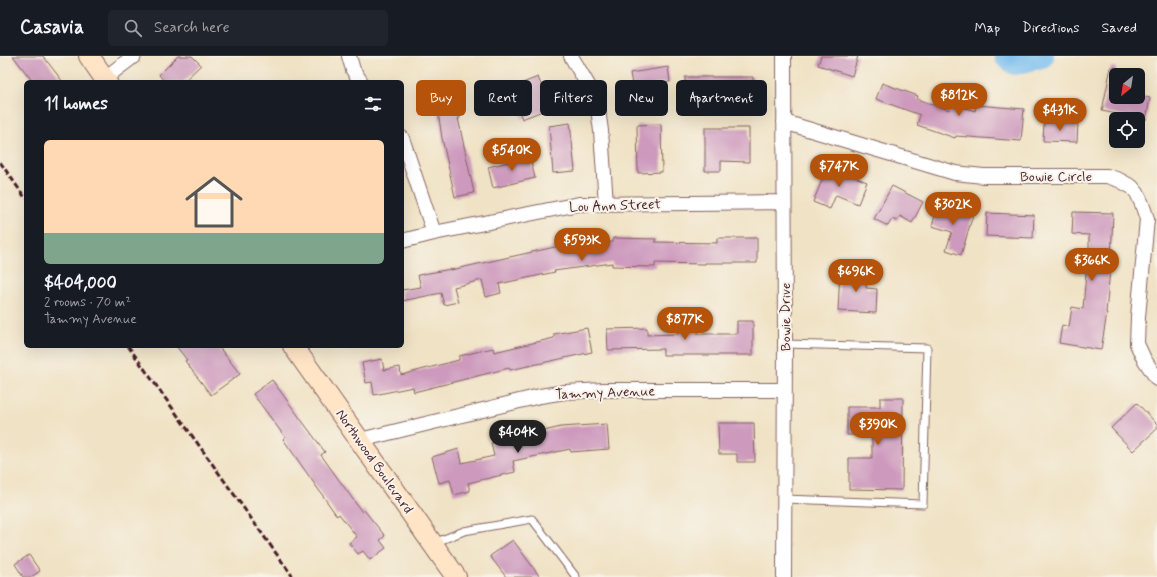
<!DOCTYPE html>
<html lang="en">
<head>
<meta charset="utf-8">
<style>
  body { margin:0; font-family:Mynerve,sans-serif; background:#20242c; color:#f1f3f6; height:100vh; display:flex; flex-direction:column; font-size:15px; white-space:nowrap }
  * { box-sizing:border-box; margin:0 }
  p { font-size:13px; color:#9ea1a6 }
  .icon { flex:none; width:22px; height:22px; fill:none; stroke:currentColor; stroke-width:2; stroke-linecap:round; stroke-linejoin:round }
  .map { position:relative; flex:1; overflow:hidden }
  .panel { position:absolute; left:24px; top:24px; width:380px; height:268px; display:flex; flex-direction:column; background:#171b24; border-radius:6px; box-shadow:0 4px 16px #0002 }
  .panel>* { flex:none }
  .banner { position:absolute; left:416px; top:24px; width:380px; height:36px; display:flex; gap:8px }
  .needle { width:26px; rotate:210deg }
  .buttons { position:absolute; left:1109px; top:12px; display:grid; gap:8px }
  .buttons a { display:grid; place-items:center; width:36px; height:36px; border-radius:6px; background:#171b24; box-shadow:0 4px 16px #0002; font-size:20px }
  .price { position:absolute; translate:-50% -34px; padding:0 9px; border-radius:14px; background:#b45309; color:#fff; font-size:13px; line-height:26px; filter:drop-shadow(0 1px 2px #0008) }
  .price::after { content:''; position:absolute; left:50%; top:24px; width:12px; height:9px; margin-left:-6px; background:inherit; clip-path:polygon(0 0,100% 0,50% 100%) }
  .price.on { background:#222; color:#fff }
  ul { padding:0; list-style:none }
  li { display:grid; align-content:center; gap:8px; height:212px; padding:0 20px }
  li span { display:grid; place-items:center; height:124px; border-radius:6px; color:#555 }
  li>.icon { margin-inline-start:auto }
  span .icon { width:72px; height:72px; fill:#fffc; stroke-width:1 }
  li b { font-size:17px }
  h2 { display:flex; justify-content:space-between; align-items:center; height:48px; padding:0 20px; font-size:17px }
  .pill { padding:0 14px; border-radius:6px; background:#171b24; box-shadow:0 4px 16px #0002; font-size:14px; line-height:36px }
  .pill.on { background:#b45309; color:#fff }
  header { display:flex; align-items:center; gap:24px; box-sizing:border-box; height:56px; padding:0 20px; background:#171b24; border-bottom:1px solid #363941 }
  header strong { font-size:19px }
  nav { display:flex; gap:22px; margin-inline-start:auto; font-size:14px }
  .search { width:280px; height:36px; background:#20242c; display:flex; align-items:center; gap:10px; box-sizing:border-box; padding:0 14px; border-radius:6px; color:#9ea1a6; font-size:15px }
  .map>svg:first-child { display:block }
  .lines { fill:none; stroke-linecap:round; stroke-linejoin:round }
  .river { stroke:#78beef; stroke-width:24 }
  .building { fill:#cd9abd }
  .lane-casing { stroke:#846361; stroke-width:9 }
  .street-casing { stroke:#846361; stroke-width:16 }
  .secondary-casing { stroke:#846361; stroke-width:22 }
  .lane { stroke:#fff; stroke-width:7 }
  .street { stroke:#fff; stroke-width:14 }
  .secondary { stroke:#ffe4c6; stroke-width:20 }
  .rail { stroke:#4a1f2b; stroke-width:3; stroke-dasharray:6 3; stroke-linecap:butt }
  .labels { text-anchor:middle; stroke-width:4; stroke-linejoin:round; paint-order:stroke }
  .street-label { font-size:14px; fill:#4a1f2b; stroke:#f7f3e8 }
</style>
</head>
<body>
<header>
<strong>Casavia</strong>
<div class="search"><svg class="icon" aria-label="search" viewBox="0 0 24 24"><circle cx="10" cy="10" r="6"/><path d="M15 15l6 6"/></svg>Search here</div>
<nav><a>Map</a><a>Directions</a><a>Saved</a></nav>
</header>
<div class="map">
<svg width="1157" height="521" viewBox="0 0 1157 521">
  <rect width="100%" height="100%" fill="#f7f3e8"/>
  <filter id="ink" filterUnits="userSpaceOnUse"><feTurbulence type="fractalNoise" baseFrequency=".025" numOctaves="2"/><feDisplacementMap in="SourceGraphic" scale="8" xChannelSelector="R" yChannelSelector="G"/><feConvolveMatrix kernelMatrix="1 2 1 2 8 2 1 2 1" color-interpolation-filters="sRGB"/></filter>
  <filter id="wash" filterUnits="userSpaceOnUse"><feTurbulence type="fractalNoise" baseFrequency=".012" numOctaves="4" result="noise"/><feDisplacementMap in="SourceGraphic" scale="16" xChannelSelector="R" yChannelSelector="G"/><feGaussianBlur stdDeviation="0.9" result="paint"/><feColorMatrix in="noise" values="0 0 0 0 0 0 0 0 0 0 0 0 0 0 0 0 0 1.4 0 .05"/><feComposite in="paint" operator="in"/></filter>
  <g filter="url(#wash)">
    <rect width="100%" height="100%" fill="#f0e2c4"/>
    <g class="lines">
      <!-- river -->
      <path class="river" d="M1006 0 1015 7 1042 0"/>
    </g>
    <g id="blocks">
      <!-- building -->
      <path class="building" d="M13 0H43L63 26H33Z
        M178 0H192L201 9 183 26H165L159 19Z
        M821 0H858L852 20 818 9Z
        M668 11 670 26 655 28 658 48 636 52 630 17Z
        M1111 11 1116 12V41H1138V39L1150 42 1146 64 1102 55Z
        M538 21 550 52 522 63 510 32Z
        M685 21H753L754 47H685Z
        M882 27 918 40 917 43 949 54 951 47 975 55 976 49 1024 53 1021 85 956 80 955 82 917 69 920 59 876 43Z
        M456 39 460 62H458L474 137 455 141 442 82 436 42Z
        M1044 66 1078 67 1077 86 1043 85Z
        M570 67 575 115 553 117 549 70Z
        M661 68 662 116 638 117 637 69Z
        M705 72H749V106L721 105V115H705Z
        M530 101 535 122 493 132 488 111Z
        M828 110 867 126 858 148 836 139 830 153 813 146Z
        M892 130 923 146 912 167 900 160 897 165 892 163 888 170 874 163Z
        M938 148 973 159 961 199 946 194 952 176 932 170Z
        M1073 156 1113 157 1111 203 1106 257H1107L1101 294 1059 287 1062 269 1069 271 1072 251 1083 253 1087 204H1089V179L1072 178Z
        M987 157 1034 159 1033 182 986 180Z
        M613 182 656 183 655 186 717 187V182H757V207H705V208L655 207V211L612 210V207L554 215 555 216 499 228 501 237 486 241 482 224 454 231 458 246 444 249 441 237 402 245V234L421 231 418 219 451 213V214L564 189V187L585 184V189L613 186Z
        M840 214 867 216 866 232 877 233 876 257 838 255Z
        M737 265H753V299H663V293L608 294 607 273 647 272V279L678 278V269H698V278H737Z
        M587 272 592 296 510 314 509 312 414 336 413 331 374 339 372 326 366 327 362 307 382 303 384 314 400 311 401 319 459 304V300L493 292 494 296 554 282V278Z
        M176 290H218L240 318 211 339 185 305 187 304Z
        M272 324 325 396 321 399 362 456 364 454 385 480 380 484 386 492 370 504 363 495 358 498 349 487 357 481 339 458 337 460 283 383 285 381 253 338Z
        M880 342H903L902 434 849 433V402H872V379H847V351H880Z
        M1137 347 1157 368V373L1133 395 1111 372Z
        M718 367H754L755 406H737V398H719Z
        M607 368 609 393 571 396 570 393 513 405 515 416 468 427 470 435 454 439 450 424 439 427 432 401 459 393 462 407 494 400 491 387 561 371Z
        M513 484 540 521H506L490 500Z
        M29 499 40 515 31 521H23L15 508Z"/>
    </g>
  </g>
  <g filter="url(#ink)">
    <use href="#blocks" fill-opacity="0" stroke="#846361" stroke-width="1"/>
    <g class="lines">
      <defs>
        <path id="lane" d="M784 443 923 448 927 292 785 288
          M434 487 464 475 532 463 576 521"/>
        <path id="street" d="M349 0 353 14 361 26
          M571 0 592 36 598 53 601 75 606 148
          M105 22 134 0
          M784 66 955 117 983 120H1107L1119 124 1132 131 1137 137 1142 148 1147 163 1138 261 1137 288 1144 303 1157 323
          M402 82 434 177
          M402 185 434 177 579 148 784 146
          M360 384 540 340 565 336 604 334H784
          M784 521 785 288 784 0"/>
        <path id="secondary" d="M89 0 107 26
          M293 290 456 521"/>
      </defs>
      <!-- lane casing -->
      <use href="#lane" class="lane-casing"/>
      <!-- street casing -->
      <use href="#street" class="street-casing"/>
      <!-- secondary casing -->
      <use href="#secondary" class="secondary-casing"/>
      <!-- lane -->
      <use href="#lane" class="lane"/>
      <!-- street -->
      <use href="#street" class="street"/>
      <!-- secondary -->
      <use href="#secondary" class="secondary"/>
      <!-- rail -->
      <path class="rail" d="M0 106 26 143
        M128 290 293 521"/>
    </g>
  </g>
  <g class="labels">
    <!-- street labels -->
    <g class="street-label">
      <text x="1056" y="125">Bowie Circle</text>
      <text transform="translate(615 149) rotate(-2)" y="5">Lou Ann Street</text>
      <text transform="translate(785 261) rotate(-90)" y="5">Bowie Drive</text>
      <text transform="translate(605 336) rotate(-2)" y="5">Tammy Avenue</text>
      <text transform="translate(375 405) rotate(55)" y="5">Northwood Boulevard</text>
    </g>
  </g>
</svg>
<div class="buttons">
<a><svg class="needle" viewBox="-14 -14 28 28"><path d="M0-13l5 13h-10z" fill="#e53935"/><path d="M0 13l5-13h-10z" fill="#9ea1a6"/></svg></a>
<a><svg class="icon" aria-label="locate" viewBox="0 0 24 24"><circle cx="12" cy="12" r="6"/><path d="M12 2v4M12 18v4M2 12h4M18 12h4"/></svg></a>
</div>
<b class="price" style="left:959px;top:61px">$812K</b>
<b class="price" style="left:1060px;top:76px">$431K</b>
<b class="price" style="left:512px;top:116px">$540K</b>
<b class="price" style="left:839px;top:132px">$747K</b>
<b class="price" style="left:953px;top:170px">$302K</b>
<b class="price" style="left:582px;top:206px">$593K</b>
<b class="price" style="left:1092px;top:226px">$366K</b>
<b class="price" style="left:856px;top:237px">$696K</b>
<b class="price" style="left:685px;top:285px">$877K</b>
<b class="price" style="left:878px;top:390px">$390K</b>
<b class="price on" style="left:518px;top:398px">$404K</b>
<div class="banner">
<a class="pill on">Buy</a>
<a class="pill">Rent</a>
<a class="pill">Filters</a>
<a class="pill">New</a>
<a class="pill">Apartment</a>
</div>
<section class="panel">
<h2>11 homes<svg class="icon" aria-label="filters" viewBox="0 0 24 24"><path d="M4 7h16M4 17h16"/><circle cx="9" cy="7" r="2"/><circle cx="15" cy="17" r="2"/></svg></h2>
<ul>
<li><span style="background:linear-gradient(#ffd9b3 75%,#7fa58c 0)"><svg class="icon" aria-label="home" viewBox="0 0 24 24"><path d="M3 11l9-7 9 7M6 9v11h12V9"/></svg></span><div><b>$404,000</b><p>2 rooms · 70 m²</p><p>Tammy Avenue</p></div></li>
</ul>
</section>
</div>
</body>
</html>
